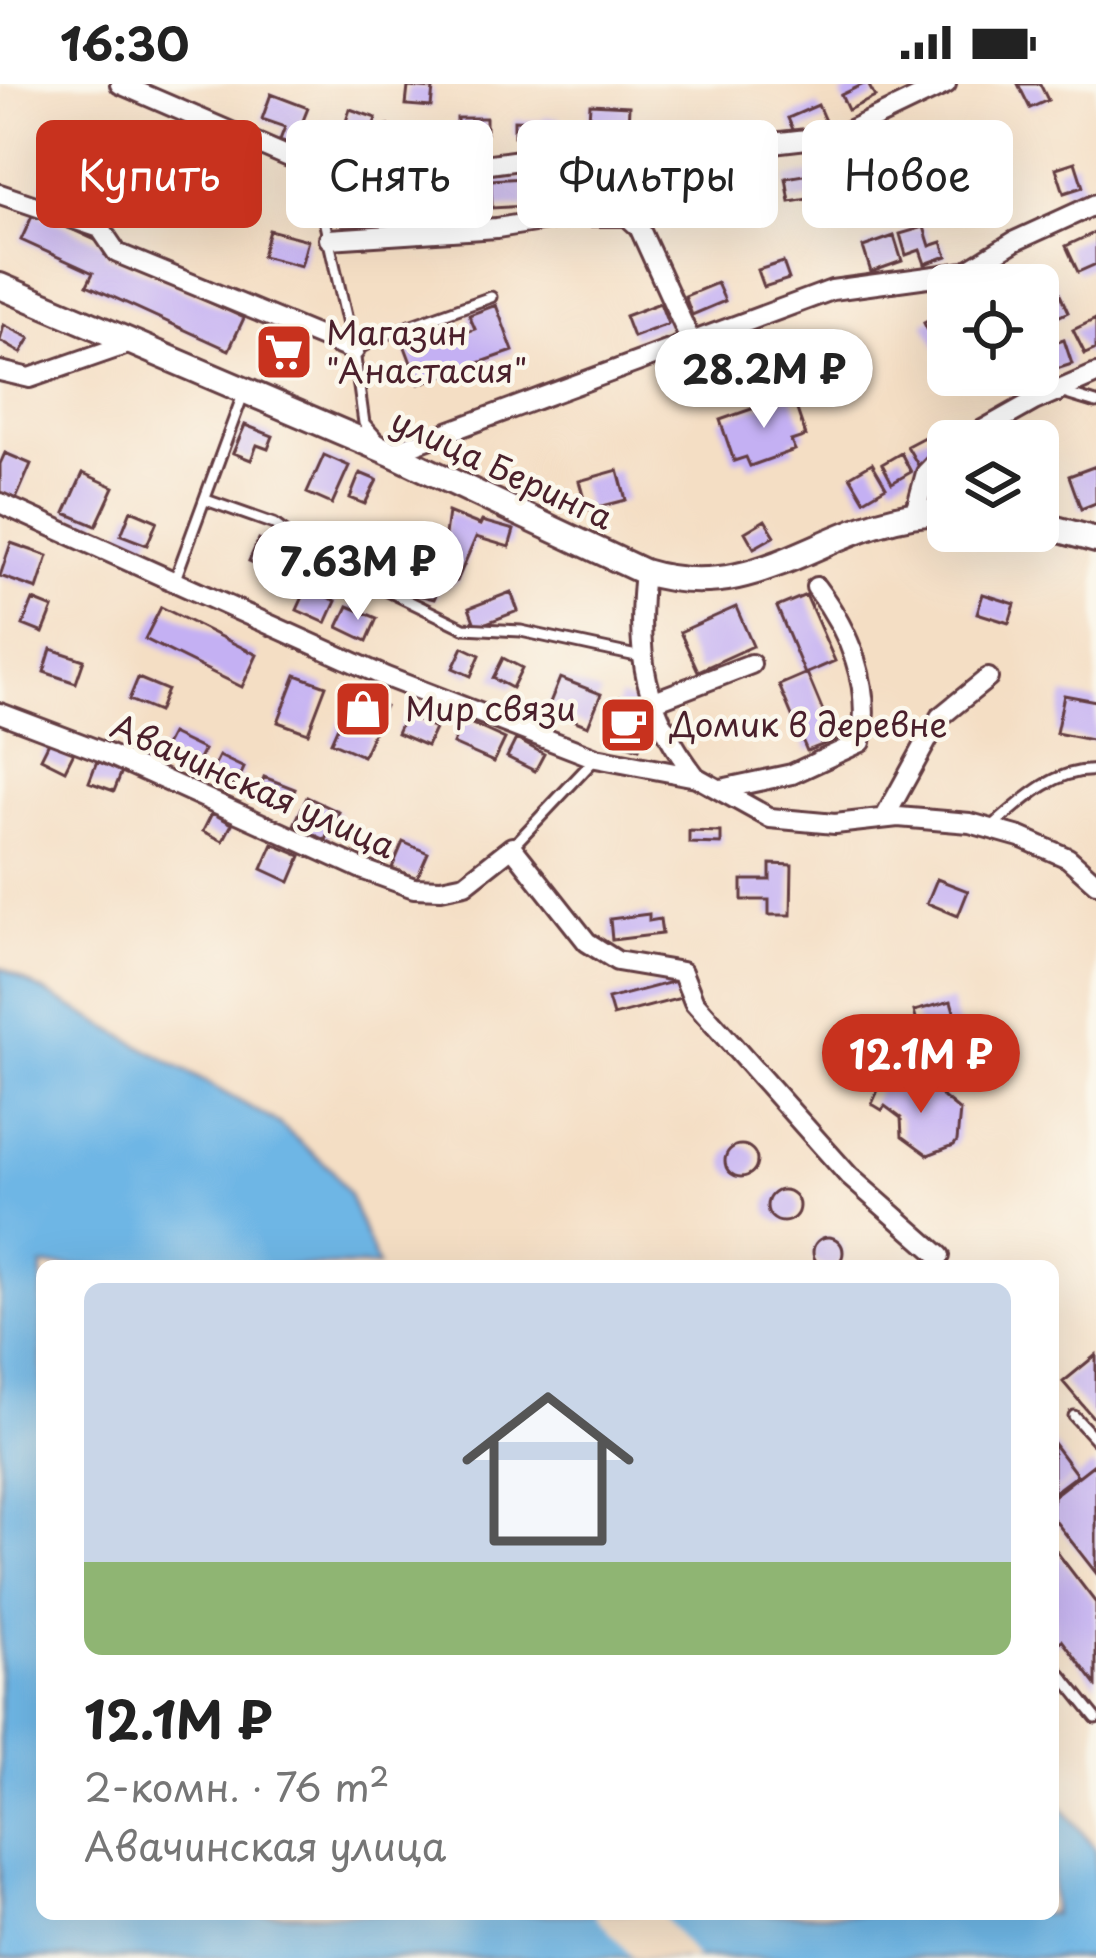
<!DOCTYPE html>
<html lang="ru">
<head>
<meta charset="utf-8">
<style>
  body { margin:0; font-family:"Playpen Sans",sans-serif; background:#f2f2f2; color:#222; height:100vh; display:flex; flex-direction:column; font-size:45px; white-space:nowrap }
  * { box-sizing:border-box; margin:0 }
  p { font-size:39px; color:#767676 }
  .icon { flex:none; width:66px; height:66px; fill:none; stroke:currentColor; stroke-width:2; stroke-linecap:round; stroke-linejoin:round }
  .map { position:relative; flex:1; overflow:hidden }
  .side { position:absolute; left:36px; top:1176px; width:1023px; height:660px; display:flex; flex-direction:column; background:#fff; border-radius:18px; box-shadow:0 12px 48px #0002 }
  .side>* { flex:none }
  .guide { position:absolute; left:36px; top:36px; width:1026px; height:108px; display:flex; gap:24px }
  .buttons { position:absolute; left:927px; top:180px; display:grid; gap:24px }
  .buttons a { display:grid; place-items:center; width:132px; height:132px; border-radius:18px; background:#fff; box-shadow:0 12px 48px #0002; font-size:60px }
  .price { position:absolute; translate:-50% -102px; padding:0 27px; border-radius:42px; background:#fff; color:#222; font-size:39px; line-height:78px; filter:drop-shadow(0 3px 6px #0008) }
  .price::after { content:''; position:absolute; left:50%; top:72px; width:36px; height:27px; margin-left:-18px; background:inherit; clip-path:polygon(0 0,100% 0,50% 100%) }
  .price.on { background:#c8321e; color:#fff }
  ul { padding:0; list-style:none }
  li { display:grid; align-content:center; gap:24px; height:636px; padding:0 48px }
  li span { display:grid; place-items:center; height:372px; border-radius:18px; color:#555 }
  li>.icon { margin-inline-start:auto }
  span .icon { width:216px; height:216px; fill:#fffc; stroke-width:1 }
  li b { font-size:51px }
  .pill { padding:0 42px; border-radius:18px; background:#fff; box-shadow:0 12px 48px #0002; font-size:42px; line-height:108px }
  .pill.on { background:#c8321e; color:#fff }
  .status { display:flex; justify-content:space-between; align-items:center; height:84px; padding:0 60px; background:#fff; direction:ltr }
  .status svg { height:33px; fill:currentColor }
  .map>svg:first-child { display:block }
  .water { fill:#6eb6e5; stroke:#5c6a88; stroke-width:3 }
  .pier { fill:#f4dec4 }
  .building { fill:#c4b0f3 }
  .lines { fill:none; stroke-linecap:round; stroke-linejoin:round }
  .service-casing { stroke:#643c42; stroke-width:15 }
  .minor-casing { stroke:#643c42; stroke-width:24 }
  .secondary-casing { stroke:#643c42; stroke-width:30 }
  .service { stroke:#fff; stroke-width:9 }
  .minor { stroke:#fff; stroke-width:18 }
  .secondary { stroke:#fff; stroke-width:24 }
  .labels { text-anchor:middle; stroke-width:9; stroke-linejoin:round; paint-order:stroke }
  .poi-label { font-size:33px; fill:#4a1f2b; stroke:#fbf7ec; text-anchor:start }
  .street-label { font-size:33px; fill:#4a1f2b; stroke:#fbf7ec }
</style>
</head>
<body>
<div class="status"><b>16:30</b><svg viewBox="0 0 49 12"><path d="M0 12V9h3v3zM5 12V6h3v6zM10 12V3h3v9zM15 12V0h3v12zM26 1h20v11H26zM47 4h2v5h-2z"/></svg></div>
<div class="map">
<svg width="1096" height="1874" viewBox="0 0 1096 1874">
  <rect width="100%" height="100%" fill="#fbf7ec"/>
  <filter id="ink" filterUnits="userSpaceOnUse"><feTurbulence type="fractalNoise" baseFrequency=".00833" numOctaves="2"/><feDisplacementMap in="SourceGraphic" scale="24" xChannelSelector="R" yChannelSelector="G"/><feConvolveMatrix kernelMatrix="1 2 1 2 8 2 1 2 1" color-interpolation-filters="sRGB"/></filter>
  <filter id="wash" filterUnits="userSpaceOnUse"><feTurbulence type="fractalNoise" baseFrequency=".004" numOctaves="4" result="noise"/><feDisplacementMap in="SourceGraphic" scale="48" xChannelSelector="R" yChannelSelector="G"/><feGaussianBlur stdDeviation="2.7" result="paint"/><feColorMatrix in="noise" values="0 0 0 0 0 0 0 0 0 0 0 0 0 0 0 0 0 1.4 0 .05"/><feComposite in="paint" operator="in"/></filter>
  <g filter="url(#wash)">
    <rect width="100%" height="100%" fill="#f4dec4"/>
    <!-- water -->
    <path class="water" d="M0 883 278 1039 332 1086 348 1109 378 1182H42V1830H1053V1711L1096 1766V1874H0Z"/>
    <!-- pier -->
    <path class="pier" d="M594 1830H661L697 1874H633Z"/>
    <g id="blocks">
      <!-- building -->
      <path class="building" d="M864 0H868L875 13 848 26 841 11Z
        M1018 0H1040L1048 16 1030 24Z
        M408 3 433 5 431 23 406 21Z
        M271 10 308 24 298 49 307 52 303 65 280 56 285 43 262 35Z
        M590 20 629 22 628 43 618 42V37L589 36Z
        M818 21 825 37 795 50 788 34Z
        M350 25 376 34 367 62 341 53Z
        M543 33 561 34 560 54 514 52V36L543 37Z
        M457 34H486V58H457Z
        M667 36 705 38 704 61 666 59Z
        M620 44H661V55H620Z
        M946 75 950 96 922 97 919 80Z
        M1075 78 1083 103 1064 109 1056 84Z
        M82 85 126 102 117 116 76 99Z
        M816 89 820 113 790 118 786 94Z
        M46 90 75 103 69 116 41 104Z
        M524 94 526 122 492 124 491 96Z
        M688 94 727 96 726 115 687 114Z
        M603 98H630V123H603Z
        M445 104 446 131 400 133 399 107Z
        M373 112 374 134H337L336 113Z
        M34 128 108 162 105 171 244 234 229 266 87 201 93 189 21 156Z
        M924 143 930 162 942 158 947 172 925 180 920 166 906 171 900 150Z
        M269 146 308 156 301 182 262 172Z
        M1096 148V180L1078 188 1066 162Z
        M894 152 902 177 871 188 863 163Z
        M783 178 789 195 764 203 758 186Z
        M1051 191 1068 228 1043 240 1038 230V201H1028Z
        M717 199 725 217 692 231 685 212Z
        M660 219 668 240 633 253 625 232Z
        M496 221 513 267 419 300 402 255 431 245 437 259 475 245 469 231Z
        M948 227V288L924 239Z
        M1096 235V265L1085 270 1073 246Z
        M4 241 30 254 21 269 0 257Z
        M277 251 302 264 291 284 266 271Z
        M1064 256 1072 280 1047 288 1039 264Z
        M792 311 806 352 791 357 795 366 750 382 746 373 734 377 720 336Z
        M245 341 273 352 268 365 257 361 251 376 233 369Z
        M928 351 939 370 918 381 907 362Z
        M5 369 31 380 16 415 0 409V380Z
        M901 369 911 388 892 399 882 380Z
        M324 371 349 382 332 420 307 409Z
        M872 379 886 403 864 416 850 392Z
        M1096 382V419L1081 425 1069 392Z
        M618 386 626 416 587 426 579 397Z
        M83 389 114 403 96 442 65 429Z
        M360 389 377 396 365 420 350 414Z
        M131 426 157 437 147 461 121 451Z
        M448 428 480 441 482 437 514 446 509 463 476 453 457 497 439 504 434 515 399 506 417 475 435 480 444 458Z
        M765 436 775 452 754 464 745 448Z
        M259 455 288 468 278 490 249 477Z
        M11 459 48 472 37 505 0 492Z
        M307 504 336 517 326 539 297 526Z
        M511 508 518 527 476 543 469 524Z
        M983 510 1015 520 1009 539 977 529Z
        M806 511 835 577 805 590 777 523Z
        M33 516 53 524 43 549 23 541Z
        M348 522 377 534 367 557 338 543Z
        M161 523 257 571 242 603 145 555Z
        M736 523 753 562 698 587 680 548Z
        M463 563 480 571 471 592 453 584Z
        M51 565 84 576 76 599 44 588Z
        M503 574 522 584 512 604 493 594Z
        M807 589 835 656 807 667 779 601Z
        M296 591 326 602 308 649 278 638Z
        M138 594 167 606 158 628 129 616Z
        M560 594 601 610 588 642 547 626Z
        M353 608 385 622 363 672 331 658Z
        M1064 611 1096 617V657L1056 649Z
        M620 613 653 624 639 665 606 654Z
        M405 631 435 645 427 662 397 649Z
        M463 636 505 655 494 678 453 660Z
        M171 650 204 666 194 685 161 669Z
        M51 654 75 666 65 686 41 674Z
        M516 655 544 670 535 687 507 673Z
        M219 672 244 684 235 703 210 690Z
        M97 677 122 687 114 707 89 698Z
        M264 693 295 705 289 719 272 712 270 718 256 713Z
        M307 713 339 728 326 756 294 741Z
        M212 729 232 740 223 757 203 747Z
        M689 747 721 748V760L689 759Z
        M403 758 428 769 417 794 392 784Z
        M273 760 301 772 290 798 262 785Z
        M770 780 792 781 791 831H769V816H742V796H770Z
        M937 795 968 807 958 832 927 819Z
        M649 830V837L660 835 662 850 612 856 610 835Z
        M676 897 681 914 613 932 608 915Z
        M951 917 962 955 925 966 914 927Z
        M893 990 918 1012 936 1007 960 1027 957 1057 954 1061 928 1071 902 1052 901 1034 885 1022 882 1026 872 1020 882 997 885 1000Z
        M725 1077a16 16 0 1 1 32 0a16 16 0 1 1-32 0Z
        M767 1122a16 16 0 1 1 32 0a16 16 0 1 1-32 0Z
        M813 1168a15 15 0 1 1 30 0a15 15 0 1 1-30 0Z
        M1096 1271V1337L1063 1298Z
        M1053 1359 1077 1391 1053 1409Z
        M1093 1381 1096 1386V1489L1053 1434V1412Z
        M1053 1463 1096 1519V1601L1062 1556 1053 1563Z"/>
    </g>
  </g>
  <g filter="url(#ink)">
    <use href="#blocks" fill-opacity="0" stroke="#643c42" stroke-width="3"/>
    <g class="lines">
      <defs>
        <path id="service" d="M311 79 354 267 364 339 380 357
          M377 82 407 68 415 59 388 47
          M354 267 384 251 491 213
          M1063 309 1096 319
          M206 416 274 440 316 472 464 544 521 547 641 573
          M174 498 244 308
          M993 742C1022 717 1055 684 1096 687
          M512 763 595 675
          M1074 1332 1096 1356
          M1053 1581 1096 1634"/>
        <path id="minor" d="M120 0 289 73 367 87H439L600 65 684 69 807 55 844 49 946 0
          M0 110 100 144 117 169 354 267
          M329 155 497 144 572 132H627L639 143 692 260
          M0 287 30 294 131 259
          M1024 291 1058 308
          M963 357 1034 317 1096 290
          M391 369 832 206 965 188 1015 157 1096 120
          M0 419 386 593 596 674 696 693 770 734 835 740 898 733 970 739 1020 753 1068 774 1096 799
          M915 429 926 389 948 366
          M644 488C635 572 644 626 696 693
          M652 618 751 580
          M0 629 103 668 364 786 414 804 441 805 465 800 512 763 587 858 617 877 682 888 694 918 849 1092 940 1172
          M721 705 792 690 861 658C872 602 850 548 816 503
          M885 733 940 633 988 594"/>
        <path id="secondary" d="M0 202 391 369 644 488C765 525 832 427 948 428
          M1038 440 1096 456"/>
      </defs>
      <!-- service casing -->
      <use href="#service" class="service-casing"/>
      <!-- minor casing -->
      <use href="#minor" class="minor-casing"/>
      <!-- secondary casing -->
      <use href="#secondary" class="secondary-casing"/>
      <!-- service -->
      <use href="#service" class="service"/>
      <!-- minor -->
      <use href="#minor" class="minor"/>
      <!-- secondary -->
      <use href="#secondary" class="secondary"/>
    </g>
  </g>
  <!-- icons -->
  <defs>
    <symbol id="supermarket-square" viewBox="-11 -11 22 22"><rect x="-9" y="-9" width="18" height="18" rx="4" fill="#c8321e" stroke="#fbf7ec"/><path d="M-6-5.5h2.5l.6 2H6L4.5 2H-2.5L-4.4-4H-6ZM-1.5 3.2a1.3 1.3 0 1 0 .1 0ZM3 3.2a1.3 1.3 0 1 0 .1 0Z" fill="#fff"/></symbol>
    <symbol id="shop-square" viewBox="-11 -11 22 22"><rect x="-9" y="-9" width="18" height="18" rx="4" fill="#c8321e" stroke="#fbf7ec"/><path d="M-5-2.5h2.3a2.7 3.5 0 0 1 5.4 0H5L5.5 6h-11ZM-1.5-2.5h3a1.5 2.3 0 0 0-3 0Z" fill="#fff"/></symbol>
    <symbol id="cafe-square" viewBox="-11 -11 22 22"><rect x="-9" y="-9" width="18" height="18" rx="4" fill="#c8321e" stroke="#fbf7ec"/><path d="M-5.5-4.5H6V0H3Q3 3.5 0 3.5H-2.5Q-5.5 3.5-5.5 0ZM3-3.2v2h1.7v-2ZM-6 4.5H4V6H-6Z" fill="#fff"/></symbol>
  </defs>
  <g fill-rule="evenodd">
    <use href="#supermarket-square" x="251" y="235" width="66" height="66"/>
    <use href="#shop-square" x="330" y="592" width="66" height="66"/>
    <use href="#cafe-square" x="595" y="608" width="66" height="66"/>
  </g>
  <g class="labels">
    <!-- poi labels -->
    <g class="poi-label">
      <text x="326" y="261">Магазин<tspan x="326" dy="38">"Анастасия"</tspan></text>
      <text x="405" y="637">Мир связи</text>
      <text x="670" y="653">Домик в деревне</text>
    </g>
    <!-- street labels -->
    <g class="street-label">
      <text transform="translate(502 385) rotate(25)" y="12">улица Беринга</text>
      <text transform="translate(253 702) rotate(24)" y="12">Авачинская улица</text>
    </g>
  </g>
</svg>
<div class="buttons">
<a><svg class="icon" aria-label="locate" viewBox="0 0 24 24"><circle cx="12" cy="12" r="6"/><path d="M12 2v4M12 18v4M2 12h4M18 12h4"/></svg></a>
<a><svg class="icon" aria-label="layers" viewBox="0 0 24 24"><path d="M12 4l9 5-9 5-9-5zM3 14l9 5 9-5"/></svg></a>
</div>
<b class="price" style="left:764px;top:347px">28.2M ₽</b>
<b class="price" style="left:358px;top:539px">7.63M ₽</b>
<b class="price on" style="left:921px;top:1032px">12.1M ₽</b>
<div class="guide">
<a class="pill on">Купить</a>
<a class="pill">Снять</a>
<a class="pill">Фильтры</a>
<a class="pill">Новое</a>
</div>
<section class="side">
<ul>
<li><span style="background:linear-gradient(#c9d6e8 75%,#8fb573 0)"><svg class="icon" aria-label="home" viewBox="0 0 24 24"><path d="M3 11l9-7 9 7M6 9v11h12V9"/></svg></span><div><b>12.1M ₽</b><p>2-комн. · 76 m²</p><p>Авачинская улица</p></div></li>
</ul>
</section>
</div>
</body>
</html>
